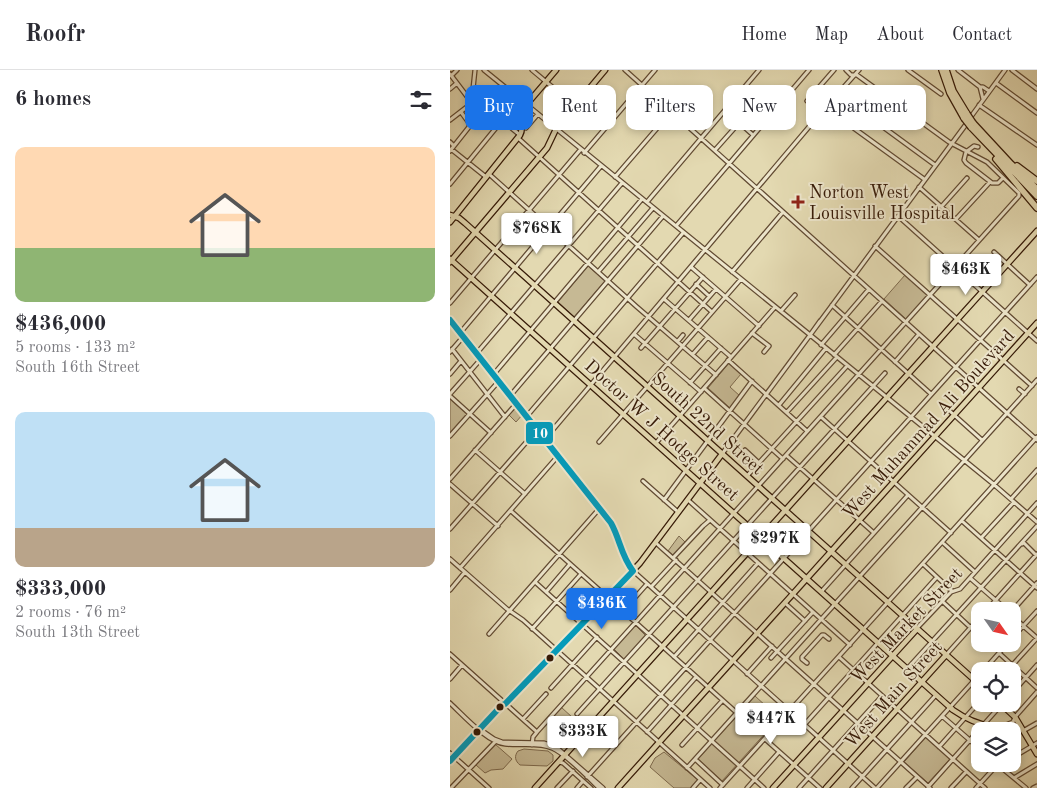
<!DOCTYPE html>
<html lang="en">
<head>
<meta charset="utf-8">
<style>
  body { margin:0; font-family:"Old Standard TT",serif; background:#f2f2f3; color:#2b2b33; height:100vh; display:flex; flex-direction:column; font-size:19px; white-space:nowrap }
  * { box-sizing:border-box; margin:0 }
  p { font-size:16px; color:#7c7c81 }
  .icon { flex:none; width:28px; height:28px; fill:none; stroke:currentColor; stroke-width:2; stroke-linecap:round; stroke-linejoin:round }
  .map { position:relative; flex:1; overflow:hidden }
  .drawer { display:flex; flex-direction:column; background:#fff; width:450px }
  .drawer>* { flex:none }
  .banner { position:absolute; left:15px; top:15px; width:475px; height:45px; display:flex; gap:10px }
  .needle { width:32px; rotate:124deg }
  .tools { position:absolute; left:521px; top:532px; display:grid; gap:10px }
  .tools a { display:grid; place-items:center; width:50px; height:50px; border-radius:10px; background:#fff; box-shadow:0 2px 8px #0003; font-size:25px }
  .price { position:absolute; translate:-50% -42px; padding:0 11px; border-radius:5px; background:#fff; color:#222; font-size:16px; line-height:32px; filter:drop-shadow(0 1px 2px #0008) }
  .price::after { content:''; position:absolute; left:50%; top:30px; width:15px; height:11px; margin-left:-8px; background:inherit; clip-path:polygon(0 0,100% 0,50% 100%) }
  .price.on { background:#1a73e8; color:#fff }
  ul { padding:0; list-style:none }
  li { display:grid; align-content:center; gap:10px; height:265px; padding:0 15px }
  li span { display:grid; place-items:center; height:155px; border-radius:10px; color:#555 }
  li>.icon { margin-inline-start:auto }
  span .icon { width:90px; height:90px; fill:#fffc; stroke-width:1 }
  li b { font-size:21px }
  h2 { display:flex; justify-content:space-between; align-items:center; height:60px; padding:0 15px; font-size:21px }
  .pill { padding:0 18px; border-radius:10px; background:#fff; box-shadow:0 2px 8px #0003; font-size:18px; line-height:45px }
  .pill.on { background:#1a73e8; color:#fff }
  header { display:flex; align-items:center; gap:30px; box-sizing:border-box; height:70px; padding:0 25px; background:#fff; border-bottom:1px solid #e1e1e2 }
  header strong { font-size:24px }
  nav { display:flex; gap:28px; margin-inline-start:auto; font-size:18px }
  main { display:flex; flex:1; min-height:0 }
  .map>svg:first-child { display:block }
  .green { fill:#c6b994; stroke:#7e6a4e }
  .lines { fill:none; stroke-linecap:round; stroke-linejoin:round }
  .minor-casing { stroke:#614a32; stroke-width:5.5 }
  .major-casing { stroke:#361a07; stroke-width:7 }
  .highway-casing { stroke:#361a07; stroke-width:8 }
  .minor { stroke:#ede6cc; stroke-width:3 }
  .major { stroke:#e3d9b1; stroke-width:4.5 }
  .highway { stroke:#e3d9b1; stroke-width:5.5 }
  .highway-bridge-casing { stroke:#361a07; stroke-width:8; stroke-linecap:butt }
  .highway-bridge { stroke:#e3d9b1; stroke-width:5.5 }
  .bus-1-casing { stroke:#ede6cc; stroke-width:10 }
  .bus-1 { stroke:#059bba; stroke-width:6 }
  .poi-dot { fill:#8f2418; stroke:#ede6cc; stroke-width:2 }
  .bus-dot { fill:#361a07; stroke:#ede6cc; stroke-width:2 }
  .labels { text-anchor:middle; stroke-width:4; stroke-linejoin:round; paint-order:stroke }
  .poi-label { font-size:18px; fill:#361a07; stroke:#ede6cc; text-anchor:start }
  .street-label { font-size:18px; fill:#361a07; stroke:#ede6cc }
  .line-badge { stroke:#ede6cc; stroke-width:2 }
  .badge-label { font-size:14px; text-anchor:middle; font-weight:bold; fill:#fff }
</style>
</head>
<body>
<header>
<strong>Roofr</strong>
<nav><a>Home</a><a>Map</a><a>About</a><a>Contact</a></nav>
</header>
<main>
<section class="drawer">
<h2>6 homes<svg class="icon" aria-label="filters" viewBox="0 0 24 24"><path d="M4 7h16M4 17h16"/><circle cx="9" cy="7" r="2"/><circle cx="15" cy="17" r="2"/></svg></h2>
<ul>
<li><span style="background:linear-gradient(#ffd9b3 65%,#8fb573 0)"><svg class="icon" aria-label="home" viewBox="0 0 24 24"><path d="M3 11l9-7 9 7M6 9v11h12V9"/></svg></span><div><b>$436,000</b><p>5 rooms · 133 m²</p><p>South 16th Street</p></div></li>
<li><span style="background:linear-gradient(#bfe0f5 75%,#b9a48a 0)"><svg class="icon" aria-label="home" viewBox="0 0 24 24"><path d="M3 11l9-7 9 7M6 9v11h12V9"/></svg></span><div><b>$333,000</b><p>2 rooms · 76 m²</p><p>South 13th Street</p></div></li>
</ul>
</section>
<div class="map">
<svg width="587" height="718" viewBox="0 0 587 718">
  <rect width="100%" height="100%" fill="#e3d9b1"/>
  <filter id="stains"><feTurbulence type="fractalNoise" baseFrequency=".004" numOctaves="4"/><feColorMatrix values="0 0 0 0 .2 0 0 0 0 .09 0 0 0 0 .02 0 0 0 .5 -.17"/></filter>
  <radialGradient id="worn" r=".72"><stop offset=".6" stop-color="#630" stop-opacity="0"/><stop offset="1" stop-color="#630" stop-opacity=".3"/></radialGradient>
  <!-- green -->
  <path class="green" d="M138 196 155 211 124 247 108 232Z
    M455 205 478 225 456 249 434 229Z
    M279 293 291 304 280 317 290 326 280 338 258 318Z
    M0 329 17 344 0 364Z
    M67 336 73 344 66 352 59 345Z
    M229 466 236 473 224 486 218 481Z
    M185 555 196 566 175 590 164 579Z
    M305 626 329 648 272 711 248 689Z
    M111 637 135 659 123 672 120 668 121 667 113 659 111 660 100 651 93 658Z
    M476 667 500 689 478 713 454 692Z
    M45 674 62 689 53 699 41 700 35 703 26 695Z
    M74 679 98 681 103 685V691L97 696 70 695C65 691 64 686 68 681Z
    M214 682 248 710 242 718H224L200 697 205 688Z"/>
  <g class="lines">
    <defs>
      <path id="minor" d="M34 0 541 412 587 452
        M82 0 125 36
        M175 0 587 370
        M458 0 491 24
        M508 0 530 17 533 29
        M562 0 587 19
        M0 4 22 33 0 50
        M1 6 7 0
        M546 13 587 43
        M530 17H533L539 21
        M0 19 7 13
        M388 24 485 95
        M357 31 384 0
        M529 35 587 75
        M376 38 474 109
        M275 40 303 65
        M11 42 19 53
        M520 48 555 0
        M76 58 88 44
        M68 68 262 242
        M0 72 4 76
        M528 77 524 76 516 82 514 90 516 93 542 113H548L553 108
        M1 79 36 107
        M265 80 289 53
        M0 81 19 57 25 0
        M134 83 205 0
        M39 104 187 237 266 305
        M165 107 228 34
        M0 114 50 53 54 52 70 65
        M469 117 529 170
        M197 132 309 0
        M492 136 517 108
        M448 146 587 271
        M506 149 540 112
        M226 156 359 0
        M425 176 582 316
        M544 182 580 215
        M241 197 309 256
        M148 202 203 138
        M282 202 333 142
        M246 214 259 226
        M214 229 281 287
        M0 233 131 79
        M382 235 481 324
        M331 241 345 225
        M0 250 161 453C172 469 167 484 181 499L425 718
        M239 250 266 219
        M10 263 151 96
        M302 263 319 276 314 282
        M184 264 251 322
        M360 265 370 251
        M228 271 233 265
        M371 275 419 219
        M191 278 253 207
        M2 279 55 347
        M0 282 13 267
        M26 284 172 113
        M243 284 258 267
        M384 285 432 231
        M278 290 357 361
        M445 292 469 264
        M0 304 11 291
        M43 305 192 129
        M240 313 271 278
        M254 318 333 389
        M569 319 575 324
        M0 324 31 289
        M0 326 41 363
        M60 326 213 146
        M329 335 376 278
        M493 335 532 370
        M337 342 387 287
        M77 346 233 163
        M371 347 501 463
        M0 366 49 311
        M95 369 369 45 409 0
        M149 372 291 209
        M206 373 325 237
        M25 380 75 424
        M295 380 309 393
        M272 384 517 53
        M336 385 424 463
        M297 406 397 296
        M0 409 67 333
        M193 411 228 442
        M0 414 48 456
        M561 429 587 400
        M214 430 302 311
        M238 430 400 575
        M61 441 287 643
        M512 451 587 518
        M0 459 87 360
        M531 468 564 432
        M492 472 525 502
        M206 473 480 718
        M572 474 574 473 586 485
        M223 488 253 456 260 450
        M0 489 57 539 73 550 260 718
        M473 494 502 521
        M10 498 108 386
        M520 508 558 541
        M85 512 314 718
        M201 517 226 490
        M0 520 15 502
        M96 522 120 494
        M371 522 458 425
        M492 531 521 558
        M335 533 355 551
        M173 541 197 514
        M536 541 587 484
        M562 541 587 513
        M562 546 587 568
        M525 553 530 558
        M467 558 501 522 510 519 587 433
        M82 559 131 504
        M39 564 149 439
        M562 568 587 541
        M549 583 587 618
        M0 584 87 662
        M496 585 530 547
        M224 587 308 493
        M389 587 535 718
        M321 588 363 542
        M357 593 352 589V587L372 565H374L379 569
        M457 599 587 456
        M533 601 557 574
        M557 601 587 568
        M297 604 322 576
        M0 609 12 595
        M101 618 147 567
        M562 623 587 595
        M0 633C14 646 38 673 55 674 70 676 88 672 102 678 115 683 138 707 149 718
        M127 644 435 303
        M492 646 530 679
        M73 649 96 624
        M354 655 487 507
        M556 655 563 652 565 647 587 622
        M31 660 44 669 52 672 94 673 106 677 153 718
        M551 661 554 659
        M573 661 587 653
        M197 662 246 607
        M315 669 370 718
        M82 675 83 667 87 662 569 126V123L537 92 499 72 407 5H401L396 0
        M232 675 272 631
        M489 677 530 631
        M0 683 39 718
        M562 688 587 673
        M245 689 273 715
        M109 692 113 693 141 718
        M547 694 576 718
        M237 698 587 310
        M137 707 587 207
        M564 708 587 694
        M478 717 552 634
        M1 718 45 672
        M107 718 123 701
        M127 718 133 711
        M243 718 250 710
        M270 718 587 367
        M297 718 329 682
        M349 718 432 626
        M402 718 486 625
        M427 718 530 604
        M456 718 467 707
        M501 718 516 702
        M526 718 548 694
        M583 718 587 716"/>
      <path id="major" d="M0 145 9 148 15 153 530 615
        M0 152 70 65C75 56 68 50 71 41L106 0
        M0 189 503 640C513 647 528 654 541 656 553 658 562 652 573 660
        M0 192 97 78 107 57 155 0
        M551 634 565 647 587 684
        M0 691 52 635 55 634 190 493 272 384
        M85 718 587 161
        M168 718 587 253
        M323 718 467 559
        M376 718 496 585"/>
      <path id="highway" d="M492 0 500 23 514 48
        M496 0 503 21 517 44
        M523 53 561 94 587 119
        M521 57 587 126
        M546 89 587 138
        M567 96 587 111"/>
    </defs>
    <!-- minor casing -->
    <use href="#minor" class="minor-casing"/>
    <!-- major casing -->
    <use href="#major" class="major-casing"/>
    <!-- highway casing -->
    <use href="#highway" class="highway-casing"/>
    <!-- minor -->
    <use href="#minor" class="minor"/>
    <!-- major -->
    <use href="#major" class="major"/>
    <!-- highway -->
    <use href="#highway" class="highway"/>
    <defs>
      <path id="highway-bridge" d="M517 44 523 53
        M514 48 521 57"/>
    </defs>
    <!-- highway-bridge casing -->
    <use href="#highway-bridge" class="highway-bridge-casing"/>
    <!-- highway-bridge -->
    <use href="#highway-bridge" class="highway-bridge"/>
    <defs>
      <path id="bus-1" d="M0 250 161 453C170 469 171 486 183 501L55 634 52 635 0 691"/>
    </defs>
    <!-- bus-1 casing -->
    <use href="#bus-1" class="bus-1-casing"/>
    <!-- bus-1 -->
    <use href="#bus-1" class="bus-1"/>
  </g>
  <!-- markers -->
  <path class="poi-dot" d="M345.5 124.5h5v5h5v5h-5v5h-5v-5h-5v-5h5z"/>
  <g class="bus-dot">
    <circle cx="100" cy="588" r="4.5"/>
    <circle cx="50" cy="637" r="4.5"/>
    <circle cx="27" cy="662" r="4.5"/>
  </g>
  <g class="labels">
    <!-- poi labels -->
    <g class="poi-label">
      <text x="359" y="128">Norton West<tspan x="359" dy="21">Louisville Hospital</tspan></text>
    </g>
    <!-- street labels -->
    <g class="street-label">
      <text transform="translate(258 353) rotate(42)" y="6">South 22nd Street</text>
      <text transform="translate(478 354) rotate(-48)" y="6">West Muhammad Ali Boulevard</text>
      <text transform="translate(212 360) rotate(42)" y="6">Doctor W J Hodge Street</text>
      <text transform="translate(456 555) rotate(-46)" y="6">West Market Street</text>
      <text transform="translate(443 624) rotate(-48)" y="6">West Main Street</text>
    </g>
  </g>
  <rect class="line-badge" x="75" y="351" width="29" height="24" rx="5" fill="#059bba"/>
  <g class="badge-label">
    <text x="90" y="368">10</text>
  </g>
  <rect width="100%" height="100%" filter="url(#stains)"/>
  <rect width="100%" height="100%" fill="url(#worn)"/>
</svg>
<div class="tools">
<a><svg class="needle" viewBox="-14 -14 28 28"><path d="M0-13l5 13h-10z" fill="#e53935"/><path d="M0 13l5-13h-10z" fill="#7c7c81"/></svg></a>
<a><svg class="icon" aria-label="locate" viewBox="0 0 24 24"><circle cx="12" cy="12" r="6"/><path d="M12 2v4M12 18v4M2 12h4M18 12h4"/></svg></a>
<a><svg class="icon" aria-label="layers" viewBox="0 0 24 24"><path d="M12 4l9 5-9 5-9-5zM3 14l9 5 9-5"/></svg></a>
</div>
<b class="price" style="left:87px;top:185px">$768K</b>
<b class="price" style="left:516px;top:226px">$463K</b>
<b class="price" style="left:325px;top:495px">$297K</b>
<b class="price on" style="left:152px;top:560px">$436K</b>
<b class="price" style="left:321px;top:675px">$447K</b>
<b class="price" style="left:133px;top:688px">$333K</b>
<div class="banner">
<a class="pill on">Buy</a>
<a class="pill">Rent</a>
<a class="pill">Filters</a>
<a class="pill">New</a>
<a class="pill">Apartment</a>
</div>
</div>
</main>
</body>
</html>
